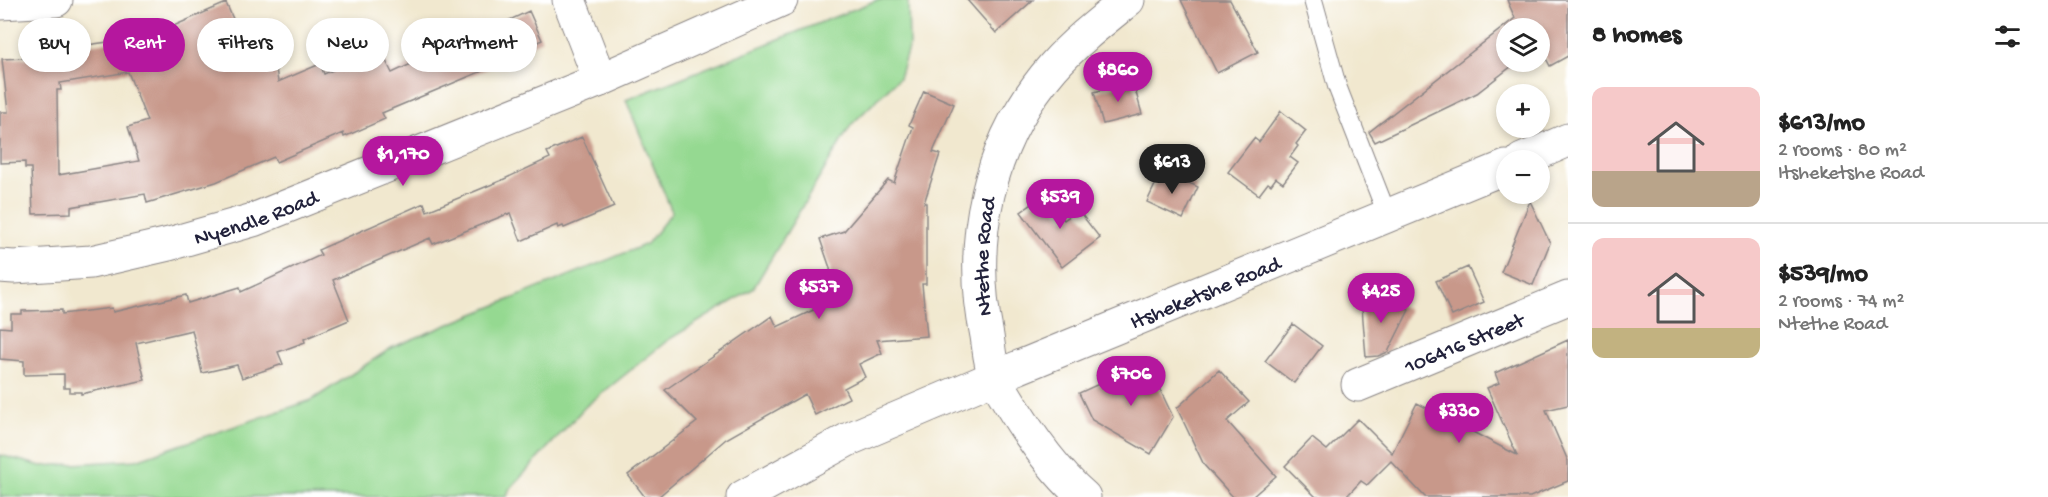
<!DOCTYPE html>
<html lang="en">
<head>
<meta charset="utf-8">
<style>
  body { margin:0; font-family:"Gochi Hand",sans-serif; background:#f2f2f2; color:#222; height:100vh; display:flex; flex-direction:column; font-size:22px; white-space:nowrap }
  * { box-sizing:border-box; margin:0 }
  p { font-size:20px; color:#767676 }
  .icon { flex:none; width:33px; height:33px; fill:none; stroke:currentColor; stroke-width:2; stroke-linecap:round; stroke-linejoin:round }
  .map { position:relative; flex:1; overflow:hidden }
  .side { display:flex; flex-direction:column; background:#fff; width:480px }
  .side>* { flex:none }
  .top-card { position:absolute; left:18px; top:18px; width:570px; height:54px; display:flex; gap:12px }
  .tools { position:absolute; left:1496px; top:18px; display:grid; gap:12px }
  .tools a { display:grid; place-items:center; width:54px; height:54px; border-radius:50%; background:#fff; box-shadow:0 3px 9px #0003; font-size:30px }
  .price { position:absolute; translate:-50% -51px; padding:0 14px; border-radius:21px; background:#b5179e; color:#fff; font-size:20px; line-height:39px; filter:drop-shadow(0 2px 3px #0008) }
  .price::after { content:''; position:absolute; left:50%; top:36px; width:18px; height:14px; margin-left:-9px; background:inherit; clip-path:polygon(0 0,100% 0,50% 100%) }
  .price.on { background:#222; color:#fff }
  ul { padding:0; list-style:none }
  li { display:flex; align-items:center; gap:18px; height:150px; padding:0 24px }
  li+li { border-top:2px solid #e0e0e0 }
  li span { display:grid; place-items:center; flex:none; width:168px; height:120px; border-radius:12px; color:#555 }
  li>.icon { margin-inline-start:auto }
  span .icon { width:72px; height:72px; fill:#fffc; stroke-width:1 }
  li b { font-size:26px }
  h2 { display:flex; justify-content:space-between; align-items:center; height:72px; padding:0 24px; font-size:26px }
  .pill { padding:0 21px; border-radius:27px; background:#fff; box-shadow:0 3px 9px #0003; font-size:21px; line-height:54px }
  .pill.on { background:#b5179e; color:#fff }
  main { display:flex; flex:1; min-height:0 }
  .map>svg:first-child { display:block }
  .green { fill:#95d991; stroke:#5c7e66; stroke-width:1.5 }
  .building { fill:#c8988a; fill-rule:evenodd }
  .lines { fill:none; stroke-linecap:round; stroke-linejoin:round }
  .lane-casing { stroke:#8a8585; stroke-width:20 }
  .street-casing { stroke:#8a8585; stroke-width:35 }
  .lane { stroke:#fff; stroke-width:18 }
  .street { stroke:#fff; stroke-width:33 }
  .labels { text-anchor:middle; stroke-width:4.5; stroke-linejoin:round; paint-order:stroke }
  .street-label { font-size:22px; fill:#22223b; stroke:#fff }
</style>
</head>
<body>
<main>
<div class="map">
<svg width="1568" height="497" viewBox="0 0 1568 497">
  <rect width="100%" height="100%" fill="#fff"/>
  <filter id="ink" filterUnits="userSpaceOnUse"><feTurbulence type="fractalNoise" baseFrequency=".0167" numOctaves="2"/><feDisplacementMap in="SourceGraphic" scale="12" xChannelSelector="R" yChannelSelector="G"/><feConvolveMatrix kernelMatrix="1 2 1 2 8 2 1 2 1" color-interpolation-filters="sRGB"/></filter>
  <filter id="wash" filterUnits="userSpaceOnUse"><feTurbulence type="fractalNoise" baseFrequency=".008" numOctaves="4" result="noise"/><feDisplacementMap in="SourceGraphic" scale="24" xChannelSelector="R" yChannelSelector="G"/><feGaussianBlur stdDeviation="1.35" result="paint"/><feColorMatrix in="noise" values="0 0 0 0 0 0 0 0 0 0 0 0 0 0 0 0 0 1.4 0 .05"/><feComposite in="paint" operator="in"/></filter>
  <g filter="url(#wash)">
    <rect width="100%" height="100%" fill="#f1e8cf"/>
    <!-- green -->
    <path class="green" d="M877 0H908L909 45 899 78 851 125 753 289 668 340 585 407 509 490 507 497H0V455L41 466 136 460 312 400 393 347 647 244 672 212 626 100Z"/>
    <g id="blocks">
      <!-- building -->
      <path class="building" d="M967 0H1033L996 33Z
        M1181 0H1230L1258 52 1217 73Z
        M1507 0H1568V56L1550 66 1539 45V28H1506V62H1517L1477 93 1375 142 1369 132 1515 18Z
        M226 3 246 48 272 41 278 82 320 64 324 74 380 49 392 73 413 63 414 66 476 38 475 36 529 11 542 40 493 62 494 66 382 113 385 119 344 137 343 133 276 162 274 157 216 182 147 203 145 194 71 207V213L33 214 31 168H25V162L0 163V112H8L2 59 75 56 73 47 122 40 167 24 169 28ZM128 72 147 121 128 127 139 161 58 175 57 90H61L60 83Z
        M1133 82 1142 114 1103 124 1094 92Z
        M924 91 954 104 933 152 940 154 924 203H926V284H922L927 336 877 340 882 353 859 364 865 377 844 388 849 398 815 415 805 394 726 439 658 497H645L628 475 697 422 665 390 772 316 777 327 833 301 830 268 820 239 844 231 888 180 894 183 913 127 909 125Z
        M1281 111 1306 131 1296 144 1298 146 1290 157 1298 163 1283 183 1276 178 1271 185 1268 183 1259 195 1228 172 1254 138 1259 142Z
        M582 137 614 207 564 228 563 226 558 228 557 225 521 241 510 213 433 244 430 238 333 280 349 320 304 339 305 342 278 352 283 364 242 378 237 365 202 373 192 330 136 343 145 380 81 394V392H70V388H64V374L24 375V361L0 359V327L11 328V314H22V311L62 310V314L112 308 113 312 186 295 188 303 240 287 241 292 321 255 318 250 424 203 427 211 500 181 550 158 547 152Z
        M1162 170 1198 187 1183 219 1147 202Z
        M1045 195 1064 220 1078 210 1100 238 1062 267 1021 212Z
        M1530 201 1550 243 1533 285 1501 272Z
        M1468 267 1484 302 1452 316 1436 281Z
        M1371 291 1409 310 1388 352 1378 356 1366 357 1362 308Z
        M1293 324 1322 346 1294 383 1265 361Z
        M1568 340V405L1546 410 1568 461V481L1530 497H1425L1391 461 1367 485 1361 481 1346 497H1316L1285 466 1312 438 1327 450 1358 419 1392 453 1417 403 1517 455 1487 388 1499 383 1495 373Z
        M1147 362 1173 417 1151 454 1092 420 1079 393Z
        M1219 370 1249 402 1227 421 1276 476 1252 497H1233L1204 465 1177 408Z"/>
    </g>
  </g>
  <g filter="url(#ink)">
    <use href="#blocks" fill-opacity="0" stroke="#8a8585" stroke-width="1.5"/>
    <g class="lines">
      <defs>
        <path id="lane" d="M1313 0 1337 86 1388 217"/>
        <g id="street">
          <path d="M569 0 600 80"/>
          <path d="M0 3 56 0"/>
          <path d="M1522 160 1568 140"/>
          <path id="s1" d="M0 266 14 267 91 262 169 244 253 220 600 80 781 0"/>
          <path id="s2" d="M1358 385 1568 298"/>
          <path id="s3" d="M743 497 849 439 995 377 1506 167"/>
          <path id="s4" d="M1084 497C1053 470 1029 435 1008 400 1004 393 998 385 995 376 990 364 989 349 987 336 967 240 988 142 1053 67 1075 42 1102 21 1128 0"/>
        </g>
      </defs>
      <!-- lane casing -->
      <use href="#lane" class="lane-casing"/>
      <!-- street casing -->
      <use href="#street" class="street-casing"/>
      <!-- lane -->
      <use href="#lane" class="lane"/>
      <!-- street -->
      <use href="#street" class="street"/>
    </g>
  </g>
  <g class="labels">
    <!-- street labels -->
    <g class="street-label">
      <text dy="8" stroke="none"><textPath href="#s1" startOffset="262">Nyendle Road</textPath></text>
      <text dy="8" stroke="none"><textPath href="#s4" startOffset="272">Ntethe Road</textPath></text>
      <text dy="8" stroke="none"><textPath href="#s3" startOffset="506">Itsheketshe Road</textPath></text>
      <text dy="8" stroke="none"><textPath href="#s2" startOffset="114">106416 Street</textPath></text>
    </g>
  </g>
</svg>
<div class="tools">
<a><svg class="icon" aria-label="layers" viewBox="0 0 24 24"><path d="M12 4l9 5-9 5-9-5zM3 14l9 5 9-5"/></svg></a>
<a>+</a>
<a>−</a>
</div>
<b class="price" style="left:1118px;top:103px">$860</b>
<b class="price" style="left:403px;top:187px">$1,170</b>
<b class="price on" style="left:1172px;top:195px">$613</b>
<b class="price" style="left:1060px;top:230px">$539</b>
<b class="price" style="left:819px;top:320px">$537</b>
<b class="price" style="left:1381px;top:324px">$425</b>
<b class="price" style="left:1131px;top:407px">$706</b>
<b class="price" style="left:1459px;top:444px">$330</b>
<div class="top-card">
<a class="pill">Buy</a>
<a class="pill on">Rent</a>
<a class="pill">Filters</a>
<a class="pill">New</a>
<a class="pill">Apartment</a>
</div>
</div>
<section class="side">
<h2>8 homes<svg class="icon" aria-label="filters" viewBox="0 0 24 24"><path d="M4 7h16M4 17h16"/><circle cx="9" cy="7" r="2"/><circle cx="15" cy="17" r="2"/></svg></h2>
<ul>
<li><span style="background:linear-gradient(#f6c9c9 70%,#b9a48a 0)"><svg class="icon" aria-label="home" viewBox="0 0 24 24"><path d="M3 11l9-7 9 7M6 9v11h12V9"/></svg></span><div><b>$613/mo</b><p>2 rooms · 80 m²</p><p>Itsheketshe Road</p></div></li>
<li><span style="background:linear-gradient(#f6c9c9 75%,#c2b280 0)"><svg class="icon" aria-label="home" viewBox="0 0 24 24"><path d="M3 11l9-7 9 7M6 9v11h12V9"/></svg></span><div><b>$539/mo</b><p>2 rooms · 74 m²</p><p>Ntethe Road</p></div></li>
</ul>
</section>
</main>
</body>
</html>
